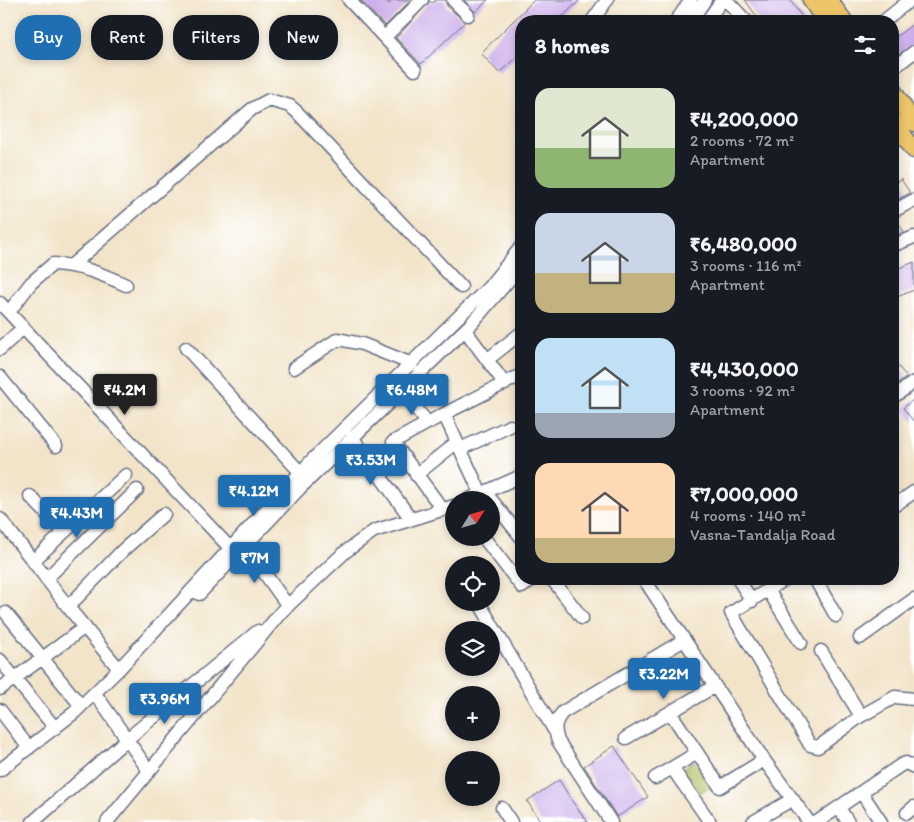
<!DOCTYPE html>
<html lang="en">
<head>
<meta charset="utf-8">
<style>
  body { margin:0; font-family:Itim,sans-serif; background:#242831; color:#f1f3f6; height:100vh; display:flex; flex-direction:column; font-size:19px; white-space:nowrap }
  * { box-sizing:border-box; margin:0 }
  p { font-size:16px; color:#9ea1a6 }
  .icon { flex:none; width:28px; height:28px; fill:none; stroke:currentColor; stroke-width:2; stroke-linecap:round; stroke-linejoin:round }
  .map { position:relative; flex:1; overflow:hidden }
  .panel { position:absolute; left:515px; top:15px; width:384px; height:570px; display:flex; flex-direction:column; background:#171b24; border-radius:20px; box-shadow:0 2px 8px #0003 }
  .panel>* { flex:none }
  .top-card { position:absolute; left:15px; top:15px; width:425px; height:45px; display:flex; gap:10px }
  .needle { width:32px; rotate:53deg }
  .controls { position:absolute; left:445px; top:491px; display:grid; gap:10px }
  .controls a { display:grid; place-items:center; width:55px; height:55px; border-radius:50%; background:#171b24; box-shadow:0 2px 8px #0003; font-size:25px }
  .price { position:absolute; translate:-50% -42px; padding:0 11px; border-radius:5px; background:#1f6fb2; color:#fff; font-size:16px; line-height:32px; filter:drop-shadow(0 1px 2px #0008) }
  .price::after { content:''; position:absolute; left:50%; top:30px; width:15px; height:11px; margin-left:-8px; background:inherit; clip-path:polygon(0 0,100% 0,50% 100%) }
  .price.selected { background:#222; color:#fff }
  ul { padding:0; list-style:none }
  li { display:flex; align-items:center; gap:15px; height:125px; padding:0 20px }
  li span { display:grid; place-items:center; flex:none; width:140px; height:100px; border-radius:15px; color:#555 }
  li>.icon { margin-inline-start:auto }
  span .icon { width:60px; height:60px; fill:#fffc; stroke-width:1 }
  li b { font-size:21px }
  h2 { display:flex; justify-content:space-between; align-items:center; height:60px; padding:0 20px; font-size:21px }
  .chip { padding:0 18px; border-radius:20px; background:#171b24; box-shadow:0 2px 8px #0003; font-size:18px; line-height:45px }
  .chip.selected { background:#1f6fb2; color:#fff }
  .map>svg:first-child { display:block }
  .green { fill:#aebf62; stroke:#647760 }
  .building { fill:#ccaeeb }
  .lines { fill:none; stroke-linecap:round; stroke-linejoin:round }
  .minor-casing { stroke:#666e83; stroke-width:15 }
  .major-casing { stroke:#666e83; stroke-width:19 }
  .minor { stroke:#fff; stroke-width:12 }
  .major { stroke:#edc569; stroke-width:16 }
</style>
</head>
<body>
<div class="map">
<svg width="914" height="822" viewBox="0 0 914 822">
  <rect width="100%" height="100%" fill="#fff"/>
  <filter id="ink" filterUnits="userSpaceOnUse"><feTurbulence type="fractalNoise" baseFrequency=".02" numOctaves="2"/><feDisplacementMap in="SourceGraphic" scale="10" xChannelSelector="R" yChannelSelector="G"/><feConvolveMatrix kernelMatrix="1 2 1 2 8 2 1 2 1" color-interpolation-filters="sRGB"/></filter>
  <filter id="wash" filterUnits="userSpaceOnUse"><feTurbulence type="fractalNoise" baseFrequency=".0096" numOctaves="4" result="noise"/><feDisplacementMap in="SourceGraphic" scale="20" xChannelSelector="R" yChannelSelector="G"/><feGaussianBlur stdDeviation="1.12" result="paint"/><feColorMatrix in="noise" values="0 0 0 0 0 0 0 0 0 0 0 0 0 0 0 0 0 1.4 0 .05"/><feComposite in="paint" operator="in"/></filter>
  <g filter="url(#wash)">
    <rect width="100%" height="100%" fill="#f2e4c9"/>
    <!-- green -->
    <path class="green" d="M694 760 712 786 699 793 682 769Z"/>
    <g id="blocks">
      <!-- building -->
      <path class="building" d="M360 0H385L389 4 393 0H411L385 26Z
        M436 0H445L447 6 465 22 421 64 396 38 430 1 432 3Z
        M464 0H488L475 12Z
        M534 0H580L558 21H521V53L499 73 481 53Z
        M745 0H790L805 21H760Z
        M914 23V44L899 54 892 46V40Z
        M901 179 910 193 893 202 892 185Z
        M896 219 904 232 892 237V220Z
        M914 262V290L892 299V271Z
        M892 359 907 377 892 388Z
        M914 399V422L903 408Z
        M614 746 648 797 617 817 584 766Z
        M559 780 574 804 588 822H541L527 801Z"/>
    </g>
  </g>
  <g filter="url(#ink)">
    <use href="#blocks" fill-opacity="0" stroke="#666e83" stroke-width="1"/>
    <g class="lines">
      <defs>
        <path id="minor" d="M349 0 415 70
          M453 0 468 15
          M726 0 746 21
          M592 21 607 0
          M676 21 691 0
          M691 21 705 0
          M707 21 722 0
          M884 21 910 0
          M385 37 422 0
          M892 69 914 52
          M892 212 914 200
          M892 246 914 237
          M72 265 252 109 269 100 290 106 297 112 461 287
          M0 303 230 548
          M9 312 31 283 53 264C80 265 102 274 126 285
          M465 330 505 384
          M186 348 300 472
          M0 349 23 328
          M487 360 521 333
          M294 368 338 339 362 344 412 364
          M0 377 56 446
          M400 390 428 423
          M892 398 914 382
          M352 437 411 519
          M460 449 510 426
          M375 469 398 450
          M416 475 457 442
          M485 492 521 537
          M481 494 444 414 521 375
          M30 496 64 532
          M467 500 521 476
          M892 507 914 492
          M443 510 393 442 444 414
          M0 519 33 561
          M484 538 522 587 533 579
          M245 546 288 606
          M46 579 137 490
          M552 579 582 618
          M644 579 764 760 809 822
          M738 579 752 601
          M785 579 731 613 810 745 818 747 861 716 895 697 914 699
          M815 579 836 616
          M768 590 801 643
          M199 594 299 489 471 324 521 266
          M481 606 554 730
          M68 607 33 561 126 475
          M6 613 81 706
          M860 638 914 599
          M821 651 861 716
          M0 660 55 728
          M119 669 68 607 123 550 164 514
          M0 689 85 627
          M99 699 149 771
          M0 710 29 748
          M670 712 720 787 764 760
          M626 738 715 686
          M672 768 710 822
          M0 770 75 712 119 669 312 460 489 287 521 247
          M655 778 697 753
          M861 792 881 822
          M502 808 511 822
          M839 808 848 822
          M907 813 914 807
          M33 822 126 740 258 631
          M107 822 282 611 345 552 374 531 454 506
          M611 822 558 741C554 729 554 722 563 712L684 640
          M753 822 793 799
          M817 822 901 765 906 763 914 767"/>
        <path id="major" d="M811 0 825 21
          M829 0 844 21
          M892 89 914 123
          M892 119 914 150"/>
      </defs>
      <!-- minor casing -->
      <use href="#minor" class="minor-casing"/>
      <!-- major casing -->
      <use href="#major" class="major-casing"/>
      <!-- minor -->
      <use href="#minor" class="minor"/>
      <!-- major -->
      <use href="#major" class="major"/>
    </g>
  </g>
</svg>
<div class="controls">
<a><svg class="needle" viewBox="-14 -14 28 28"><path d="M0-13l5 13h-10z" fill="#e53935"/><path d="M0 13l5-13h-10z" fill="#9ea1a6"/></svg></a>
<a><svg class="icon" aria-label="locate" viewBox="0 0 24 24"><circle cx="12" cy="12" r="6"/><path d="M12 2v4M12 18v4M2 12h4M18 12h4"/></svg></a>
<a><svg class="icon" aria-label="layers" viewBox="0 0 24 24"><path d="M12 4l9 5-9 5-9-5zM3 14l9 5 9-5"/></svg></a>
<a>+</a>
<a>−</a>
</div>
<b class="price selected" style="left:125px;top:416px">₹4.2M</b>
<b class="price" style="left:412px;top:416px">₹6.48M</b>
<b class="price" style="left:371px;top:486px">₹3.53M</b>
<b class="price" style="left:254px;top:517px">₹4.12M</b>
<b class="price" style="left:77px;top:539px">₹4.43M</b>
<b class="price" style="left:255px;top:584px">₹7M</b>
<b class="price" style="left:664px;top:700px">₹3.22M</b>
<b class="price" style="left:165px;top:725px">₹3.96M</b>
<div class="top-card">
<a class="chip selected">Buy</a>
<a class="chip">Rent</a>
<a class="chip">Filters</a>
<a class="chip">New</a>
</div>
<section class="panel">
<h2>8 homes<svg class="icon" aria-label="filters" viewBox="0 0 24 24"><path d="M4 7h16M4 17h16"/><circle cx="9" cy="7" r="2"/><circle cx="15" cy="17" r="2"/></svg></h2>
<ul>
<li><span style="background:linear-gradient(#dfe7d0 60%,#8fb573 0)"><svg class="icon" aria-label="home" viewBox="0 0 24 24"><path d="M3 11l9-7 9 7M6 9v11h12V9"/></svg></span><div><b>₹4,200,000</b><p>2 rooms · 72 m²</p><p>Apartment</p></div></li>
<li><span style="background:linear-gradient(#c9d6e8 60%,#c2b280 0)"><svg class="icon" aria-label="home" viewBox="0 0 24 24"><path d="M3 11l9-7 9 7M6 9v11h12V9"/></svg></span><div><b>₹6,480,000</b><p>3 rooms · 116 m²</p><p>Apartment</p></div></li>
<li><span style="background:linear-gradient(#bfe0f5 75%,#9aa5b1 0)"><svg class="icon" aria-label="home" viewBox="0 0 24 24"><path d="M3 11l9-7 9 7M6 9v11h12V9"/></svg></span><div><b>₹4,430,000</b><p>3 rooms · 92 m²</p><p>Apartment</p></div></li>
<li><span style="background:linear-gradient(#ffd9b3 75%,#c2b280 0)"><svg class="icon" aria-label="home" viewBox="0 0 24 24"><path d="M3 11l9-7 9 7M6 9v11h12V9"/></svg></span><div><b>₹7,000,000</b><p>4 rooms · 140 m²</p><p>Vasna-Tandalja Road</p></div></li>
</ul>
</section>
</div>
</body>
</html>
